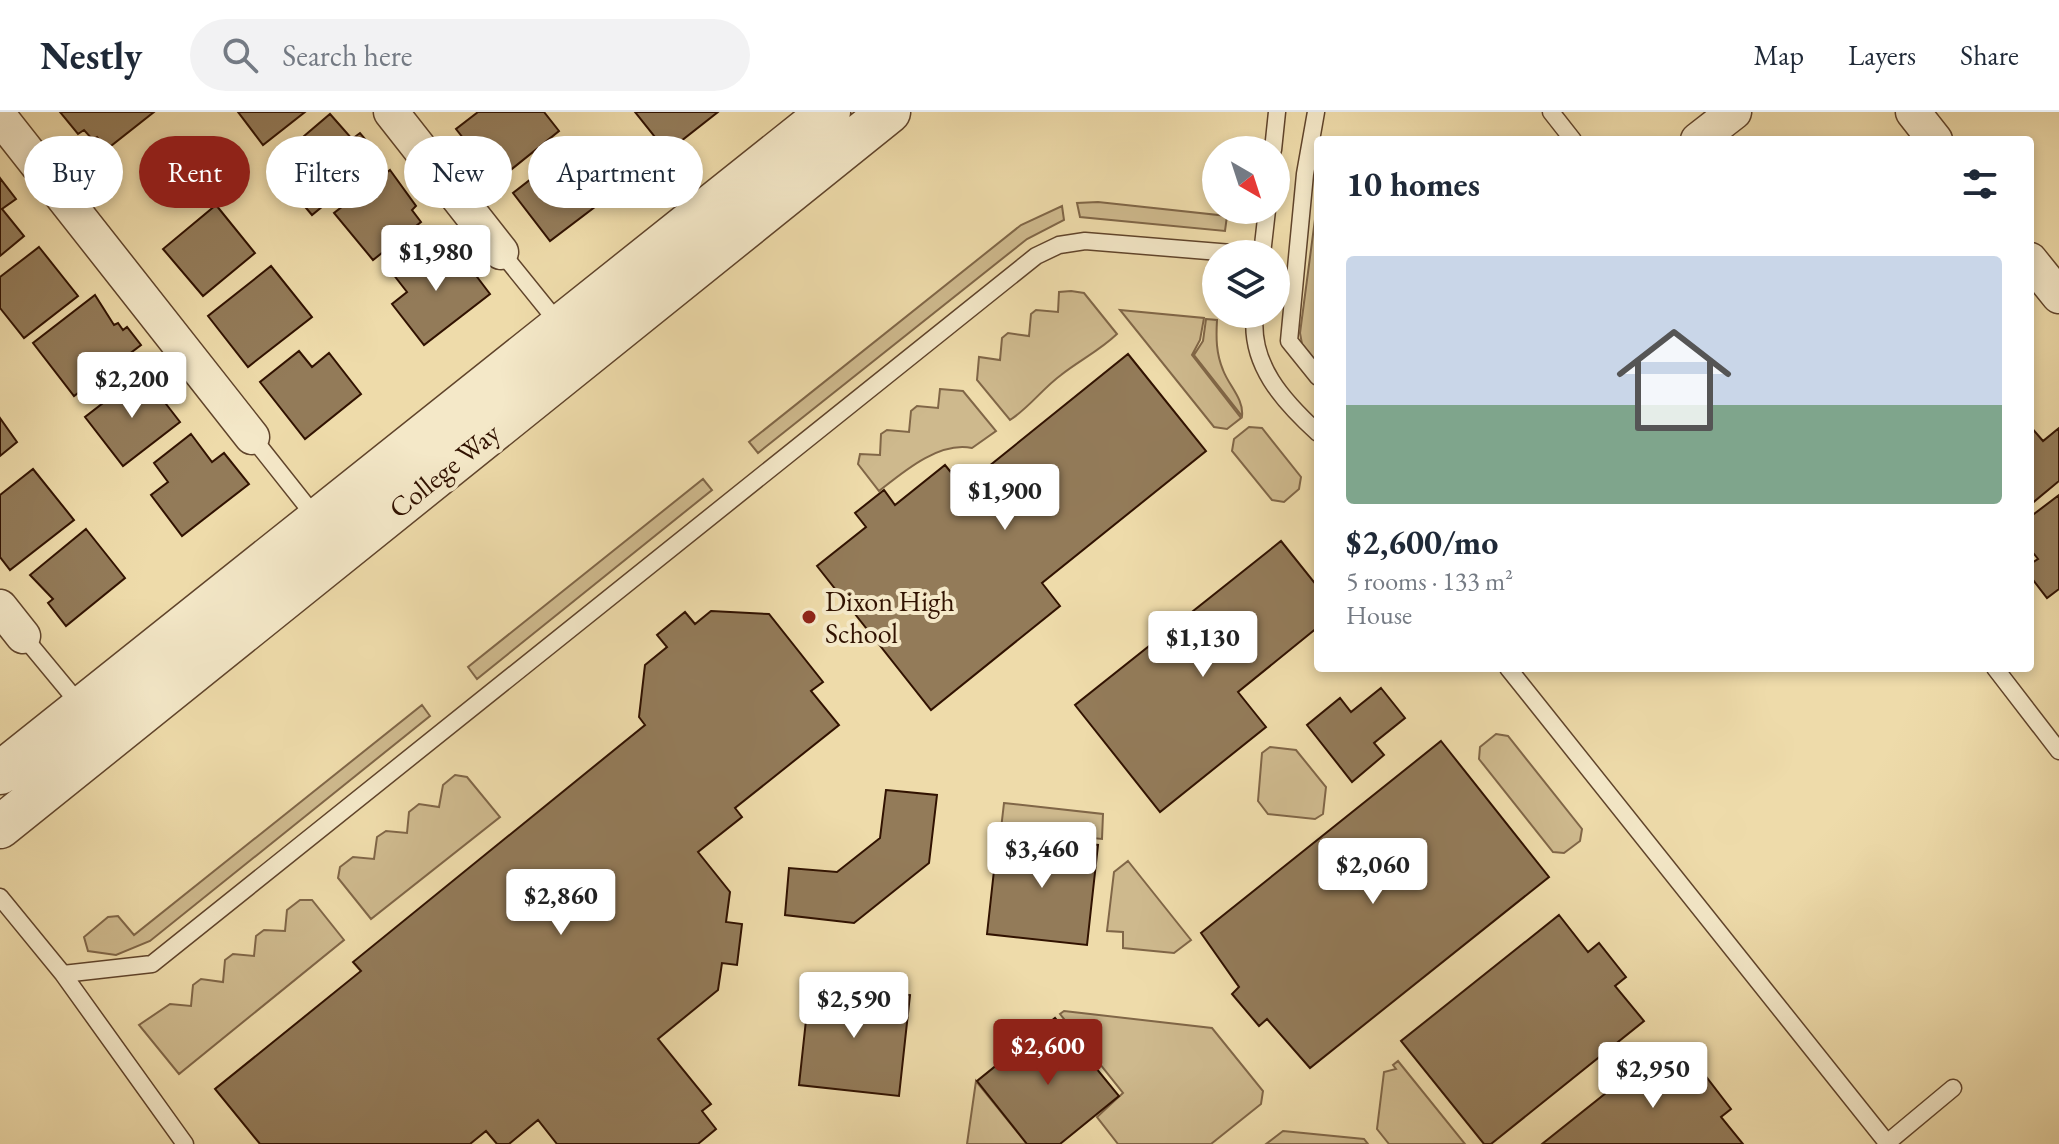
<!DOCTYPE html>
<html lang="en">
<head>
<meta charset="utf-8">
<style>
  body { margin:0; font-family:"EB Garamond",serif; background:#f2f2f3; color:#1f2937; height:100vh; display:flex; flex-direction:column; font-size:30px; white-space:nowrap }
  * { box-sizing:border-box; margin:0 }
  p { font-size:26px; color:#747a83 }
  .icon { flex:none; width:44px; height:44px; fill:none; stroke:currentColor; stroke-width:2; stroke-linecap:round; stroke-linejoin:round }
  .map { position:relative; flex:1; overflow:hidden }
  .side { position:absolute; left:1314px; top:24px; width:720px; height:536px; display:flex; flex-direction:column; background:#fff; border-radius:8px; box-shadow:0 4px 12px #0003 }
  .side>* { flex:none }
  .hud { position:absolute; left:24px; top:24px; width:760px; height:72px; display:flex; gap:16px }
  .needle { width:52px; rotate:141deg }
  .fabs { position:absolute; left:1202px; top:24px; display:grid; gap:16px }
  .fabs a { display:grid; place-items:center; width:88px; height:88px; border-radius:50%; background:#fff; box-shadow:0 4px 12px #0003; font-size:40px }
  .price { position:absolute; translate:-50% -68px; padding:0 18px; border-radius:8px; background:#fff; color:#222; font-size:26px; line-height:52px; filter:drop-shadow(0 2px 4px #0008) }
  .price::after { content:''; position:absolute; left:50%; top:48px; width:24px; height:18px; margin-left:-12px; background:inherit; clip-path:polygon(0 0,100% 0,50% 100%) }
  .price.active { background:#8f2418; color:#fff }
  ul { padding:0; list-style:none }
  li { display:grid; align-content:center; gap:16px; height:424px; padding:0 32px }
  li span { display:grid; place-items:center; height:248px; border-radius:8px; color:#555 }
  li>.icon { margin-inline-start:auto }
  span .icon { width:144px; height:144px; fill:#fffc; stroke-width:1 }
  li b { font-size:34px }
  h2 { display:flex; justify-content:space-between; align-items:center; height:96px; padding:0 32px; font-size:34px }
  .chip { padding:0 28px; border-radius:36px; background:#fff; box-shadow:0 4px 12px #0003; font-size:28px; line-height:72px }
  .chip.active { background:#8f2418; color:#fff }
  header { display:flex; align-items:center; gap:48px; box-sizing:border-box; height:112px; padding:0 40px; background:#fff; border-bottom:2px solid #e0e1e3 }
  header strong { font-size:38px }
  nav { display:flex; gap:44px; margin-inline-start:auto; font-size:28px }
  .search { width:560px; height:72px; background:#f2f2f3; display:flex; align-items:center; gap:20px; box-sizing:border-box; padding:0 28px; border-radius:44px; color:#747a83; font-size:30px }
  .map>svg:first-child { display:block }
  .green { fill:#ceb98d; stroke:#806647; stroke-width:2 }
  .building { fill:#937b59; stroke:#311201; stroke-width:2 }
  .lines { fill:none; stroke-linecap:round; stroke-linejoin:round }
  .service-casing { stroke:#60442b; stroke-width:19 }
  .minor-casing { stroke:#60442b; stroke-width:37 }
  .tertiary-casing { stroke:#60442b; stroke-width:45 }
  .service { stroke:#f4e8c8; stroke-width:16 }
  .minor { stroke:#f4e8c8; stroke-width:34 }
  .tertiary { stroke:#f4e8c8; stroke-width:42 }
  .poi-dot { fill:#8f2418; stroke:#f4e8c8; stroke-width:3 }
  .labels { text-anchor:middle; stroke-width:8; stroke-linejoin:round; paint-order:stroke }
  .street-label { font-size:28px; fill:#311201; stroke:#f4e8c8 }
  .poi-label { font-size:28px; fill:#311201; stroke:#f4e8c8; text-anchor:start }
</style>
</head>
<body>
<header>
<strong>Nestly</strong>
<div class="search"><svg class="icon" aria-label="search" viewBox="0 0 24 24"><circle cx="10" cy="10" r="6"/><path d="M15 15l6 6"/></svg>Search here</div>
<nav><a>Map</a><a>Layers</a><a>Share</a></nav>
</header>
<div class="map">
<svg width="2059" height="1032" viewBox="0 0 2059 1032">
  <rect width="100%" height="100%" fill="#eedbaa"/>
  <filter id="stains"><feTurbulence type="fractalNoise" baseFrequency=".0025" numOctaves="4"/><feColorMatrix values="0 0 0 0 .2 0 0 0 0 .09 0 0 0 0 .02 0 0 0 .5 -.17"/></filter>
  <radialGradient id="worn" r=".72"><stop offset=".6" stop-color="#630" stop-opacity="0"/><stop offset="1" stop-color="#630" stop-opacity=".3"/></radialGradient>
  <!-- green -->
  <path class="green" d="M1098 90 1227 104 1225 119 1080 105 1077 91Z
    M1317 92 1318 94V252L1302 232 1300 221Z
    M1062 94 1064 108 1027 127 758 341 749 330 1021 113Z
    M1071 179 1084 181 1117 222C1099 239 1080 248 1061 263 1042 277 1030 295 1010 308L977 268 979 245 1000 248 1002 226 1008 221 1029 224 1031 202 1036 198 1058 200 1059 180Z
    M1120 198 1204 206 1200 228 1192 243 1241 306 1227 317 1214 315Z
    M1206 207 1217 208C1216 226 1216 241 1223 258 1229 274 1244 287 1242 304L1194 243 1203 229Z
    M940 277 963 279 996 319 972 336C939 329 903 360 879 379L858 352 860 342 880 343 881 322 887 318 909 320 911 299 917 294 938 296Z
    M1249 315 1262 316 1301 365 1299 377 1284 390 1272 388 1232 339 1234 327Z
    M703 367 712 378 477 567 468 555Z
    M422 593 430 604 150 829 116 843 88 839 84 825 108 805 118 804 134 823Z
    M1496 622 1508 624 1582 717 1580 729 1564 741 1553 740 1479 647 1480 635Z
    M1270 635 1296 638 1326 675 1323 702 1315 707 1268 702 1258 689 1262 641Z
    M455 663 467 665 500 705 371 807 338 766 340 755 353 745 374 747 377 725 386 719 407 721 409 700 419 692 439 695 443 673Z
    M1004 691 1103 702 1102 727 1001 717Z
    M1128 749 1191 828 1174 841 1123 836V820L1107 819 1114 760Z
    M300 788H312L344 828 179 962 139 913 170 892 191 894 193 873 201 867 223 870 225 848 233 842 254 844 256 824 264 818 285 819 287 798Z
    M1064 899 1212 916 1263 979 1261 992 1211 1032H1118L1097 1005 1123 981 1060 902Z
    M1398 949 1465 1032H1389L1377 1017 1384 960 1396 957 1393 953Z
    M976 969 1027 1032H967Z
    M1283 1019 1364 1027 1368 1032H1266Z"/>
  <!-- building -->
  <path class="building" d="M60 0H154L107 37 97 25 93 28 84 18 78 22Z
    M238 0H305L263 33Z
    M478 0H544L559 19 497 69 456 17Z
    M635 0H718L667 40Z
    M330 2 352 27 360 21 381 46 312 103 270 53Z
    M567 39 604 88 550 129 513 81Z
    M390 58 416 94 412 98 421 110 373 148 334 101Z
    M0 66 16 87 2 97 24 124 0 144Z
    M216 93 255 141 203 184 163 137Z
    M431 132 452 158 465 149 490 182 424 233 392 192 407 180 393 162Z
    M39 135 78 184 24 226 0 196V165Z
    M271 154 312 205 248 255 208 204Z
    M95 183 114 213 118 211 123 218 127 215 141 233 74 284 33 231Z
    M299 239 312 255 329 241 361 282 305 327 260 270Z
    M1128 242 1206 339 1042 471 1060 494 931 598 817 454 866 415 855 401 884 378 895 393 945 353 963 375Z
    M142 261 180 310 123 354 85 305Z
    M0 306 17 330 0 344Z
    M2030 314 2043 329 2059 316V369L2030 393Z
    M191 322 212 350 224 341 249 372 182 424 151 383 168 370 154 351Z
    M33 357 74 408 10 458 0 445V383Z
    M2059 383V477L2047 486 2030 464V452L2038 447 2030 437V405Z
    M86 417 125 466 66 514 48 491 53 487 30 463Z
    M1281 429 1318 475V515L1238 580 1266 615 1160 700 1075 593Z
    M711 499 769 502 823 570 811 579 839 613 735 696 742 705 698 740 730 780 726 810 742 812 737 853 722 851 718 878 658 927 711 992 702 999 716 1017 698 1032H557L538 1008 509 1032H497L486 1019 470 1032H260L215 977 361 859 353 850 645 613 639 605 645 553 667 535 657 523 685 500 695 512Z
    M1381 576 1405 606 1374 631 1384 643 1352 670 1307 613 1340 586 1351 600Z
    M1441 629 1549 765 1310 956 1267 907 1259 914 1232 882 1239 875 1201 821Z
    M886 678 937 683 929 751 854 811 785 803 789 756 837 760 880 726Z
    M998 722 1098 733 1087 833 987 822Z
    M1559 803 1588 840 1599 831 1626 865 1615 874 1644 909 1491 1032H1484L1401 929Z
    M810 871 910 883 899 984 799 973Z
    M1055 906 1119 984 1060 1032H1027L977 969Z
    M1665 934 1693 970 1704 962 1731 997 1721 1005 1743 1032H1542Z"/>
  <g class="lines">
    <defs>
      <path id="service" d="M1316 0 1305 62 1289 229 1318 265
        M1551 0 1573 28
        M1273 38 1277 0
        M501 140 560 213
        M1262 142 1267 98
        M1255 202C1249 252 1283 289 1318 321
        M252 325 317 407
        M23 524 81 594
        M1508 556 1888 1032
        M1995 556 2059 639
        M0 785 63 862 152 852 1036 144 1059 133 1085 129 1244 142
        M63 862 185 1032
        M1887 1031 1953 976"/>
      <path id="minor" d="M391 0 501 140
        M1913 0 1935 28
        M0 5 252 325
        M1698 28 1734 0
        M2030 148 2059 184
        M0 495 23 524"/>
      <path id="tertiary" d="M0 661 829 0
        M0 715 889 0"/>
    </defs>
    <!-- service casing -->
    <use href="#service" class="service-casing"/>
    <!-- minor casing -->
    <use href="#minor" class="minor-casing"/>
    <!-- tertiary casing -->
    <use href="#tertiary" class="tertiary-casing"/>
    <!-- service -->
    <use href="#service" class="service"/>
    <!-- minor -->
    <use href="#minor" class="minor"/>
    <!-- tertiary -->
    <use href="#tertiary" class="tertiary"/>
  </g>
  <!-- markers -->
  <circle class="poi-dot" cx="809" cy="505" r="8"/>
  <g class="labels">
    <!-- street labels -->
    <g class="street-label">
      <text transform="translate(444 358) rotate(-39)" y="10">College Way</text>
    </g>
    <!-- poi labels -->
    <g class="poi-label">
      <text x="825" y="499">Dixon High<tspan x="825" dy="32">School</tspan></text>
    </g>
  </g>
  <rect width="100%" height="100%" filter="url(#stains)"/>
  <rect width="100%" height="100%" fill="url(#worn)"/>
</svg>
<div class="fabs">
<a><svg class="needle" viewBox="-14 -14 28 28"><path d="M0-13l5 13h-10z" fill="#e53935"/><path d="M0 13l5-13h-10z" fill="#747a83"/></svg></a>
<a><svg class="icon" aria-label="layers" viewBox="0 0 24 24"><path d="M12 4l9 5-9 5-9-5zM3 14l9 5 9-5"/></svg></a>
</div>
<b class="price" style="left:436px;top:181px">$1,980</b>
<b class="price" style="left:132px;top:308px">$2,200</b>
<b class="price" style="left:1005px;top:420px">$1,900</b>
<b class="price" style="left:1203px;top:567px">$1,130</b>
<b class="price" style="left:1042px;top:778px">$3,460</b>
<b class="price" style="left:1373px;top:794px">$2,060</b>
<b class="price" style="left:561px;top:825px">$2,860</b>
<b class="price" style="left:854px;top:928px">$2,590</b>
<b class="price active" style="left:1048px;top:975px">$2,600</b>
<b class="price" style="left:1653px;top:998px">$2,950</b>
<div class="hud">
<a class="chip">Buy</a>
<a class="chip active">Rent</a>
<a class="chip">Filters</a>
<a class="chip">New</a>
<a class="chip">Apartment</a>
</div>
<section class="side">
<h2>10 homes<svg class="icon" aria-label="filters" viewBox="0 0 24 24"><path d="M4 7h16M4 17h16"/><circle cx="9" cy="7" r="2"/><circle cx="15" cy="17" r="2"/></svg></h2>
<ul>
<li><span style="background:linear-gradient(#c9d6e8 60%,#7fa58c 0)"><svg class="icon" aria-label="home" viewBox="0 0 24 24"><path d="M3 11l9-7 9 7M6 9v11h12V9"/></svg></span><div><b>$2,600/mo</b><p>5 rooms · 133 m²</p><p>House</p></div></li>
</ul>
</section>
</div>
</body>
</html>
